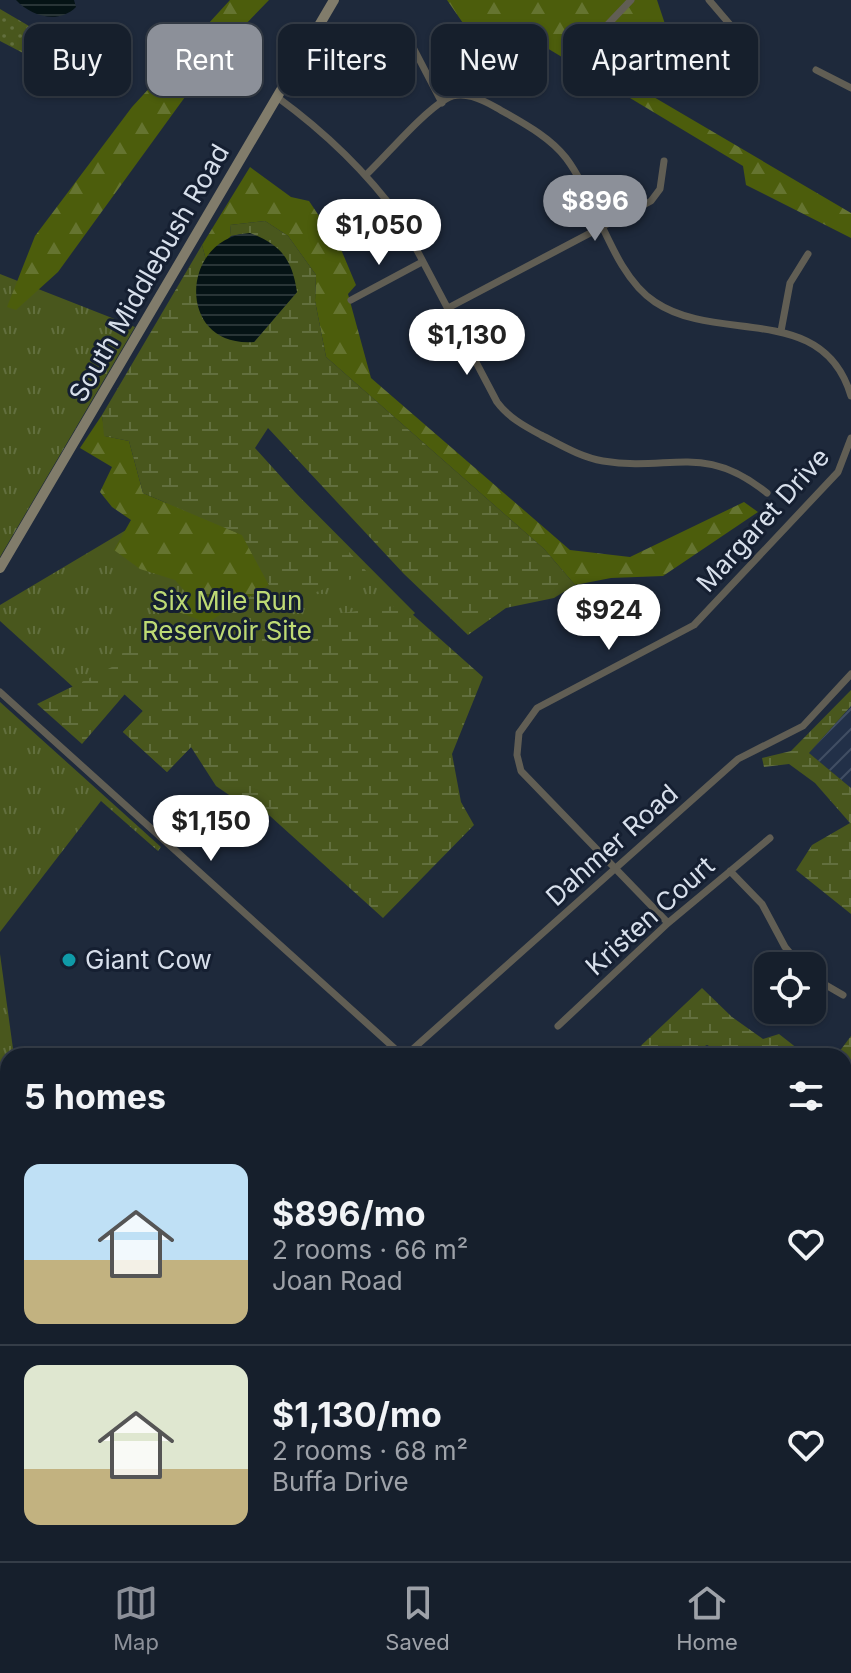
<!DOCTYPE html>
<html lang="en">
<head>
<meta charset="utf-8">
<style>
  body { margin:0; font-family:Inter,sans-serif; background:#1f2734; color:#f1f3f6; height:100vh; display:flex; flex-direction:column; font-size:30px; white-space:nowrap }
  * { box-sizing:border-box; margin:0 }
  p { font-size:26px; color:#9ea2a9 }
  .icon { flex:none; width:44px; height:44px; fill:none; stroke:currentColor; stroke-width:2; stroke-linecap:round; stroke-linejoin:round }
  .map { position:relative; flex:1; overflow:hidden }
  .sheet { position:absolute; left:0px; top:1048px; width:852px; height:514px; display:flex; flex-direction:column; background:#161f2c; border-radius:24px 24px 0 0; box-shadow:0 2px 6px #0004,0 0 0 2px #353d48 }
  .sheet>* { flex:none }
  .hud { position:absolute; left:24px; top:24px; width:804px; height:72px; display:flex; gap:16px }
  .controls { position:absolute; left:754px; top:952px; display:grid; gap:16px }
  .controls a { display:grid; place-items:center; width:72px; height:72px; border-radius:16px; background:#161f2c; box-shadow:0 2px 6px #0004,0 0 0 2px #353d48; font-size:40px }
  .price { position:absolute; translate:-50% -68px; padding:0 18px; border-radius:28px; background:#fff; color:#222; font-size:26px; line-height:52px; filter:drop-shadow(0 2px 4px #0008) }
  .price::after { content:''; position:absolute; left:50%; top:48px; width:24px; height:18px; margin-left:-12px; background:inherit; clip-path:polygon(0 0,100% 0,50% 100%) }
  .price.selected { background:#8c9099; color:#fff }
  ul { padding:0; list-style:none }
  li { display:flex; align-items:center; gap:24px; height:200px; padding:0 24px }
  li+li { border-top:2px solid #353d48 }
  li span { display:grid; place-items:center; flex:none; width:224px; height:160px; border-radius:16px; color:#555 }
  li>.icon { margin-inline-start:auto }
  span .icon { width:96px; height:96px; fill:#fffc; stroke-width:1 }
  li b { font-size:34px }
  h2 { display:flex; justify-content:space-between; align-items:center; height:96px; padding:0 24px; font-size:34px }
  .chip { padding:0 28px; border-radius:16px; background:#161f2c; box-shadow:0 2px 6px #0004,0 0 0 2px #353d48; font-size:28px; line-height:72px }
  .chip.selected { background:#8c9099; color:#fff }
  .tabs { display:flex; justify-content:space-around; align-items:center; height:112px; border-top:2px solid #353d48; background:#161f2c; font-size:22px; color:#9ea2a9 }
  .tabs a { display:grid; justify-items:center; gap:4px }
  .tabs .selected { color:#8c9099 }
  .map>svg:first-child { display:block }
  .industrial { fill:url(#industrial-furrows) }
  .grass { fill:url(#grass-tufts) }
  .forest { fill:url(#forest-firs) }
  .wetland { fill:url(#wetland-marsh) }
  .garden { fill:url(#garden-dots) }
  .water { fill:url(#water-rules) }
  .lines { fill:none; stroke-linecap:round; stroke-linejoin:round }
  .street { stroke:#615e54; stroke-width:7 }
  .secondary { stroke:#817c6b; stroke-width:10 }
  .culture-dot { fill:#0f9aa8; stroke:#151f31; stroke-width:3 }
  .labels { text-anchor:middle; stroke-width:6; stroke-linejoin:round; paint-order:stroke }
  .street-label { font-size:26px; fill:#d7dfeb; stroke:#151f31 }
  .park-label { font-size:26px; fill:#beda74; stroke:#151f31 }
  .poi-label { font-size:26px; fill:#d7dfeb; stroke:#151f31; text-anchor:start }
</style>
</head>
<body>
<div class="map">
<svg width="851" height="1561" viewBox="0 0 851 1561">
  <defs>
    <pattern id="industrial-furrows" width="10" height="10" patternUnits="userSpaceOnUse" patternTransform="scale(2)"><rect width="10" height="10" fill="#223048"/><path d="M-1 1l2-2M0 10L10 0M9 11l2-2" fill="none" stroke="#414e63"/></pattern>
    <pattern id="grass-tufts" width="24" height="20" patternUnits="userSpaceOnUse" patternTransform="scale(2)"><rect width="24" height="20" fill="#49571d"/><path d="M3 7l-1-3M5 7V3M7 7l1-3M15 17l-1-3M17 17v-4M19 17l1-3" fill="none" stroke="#626f3e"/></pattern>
    <pattern id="forest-firs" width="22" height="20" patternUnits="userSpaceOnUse" patternTransform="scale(2)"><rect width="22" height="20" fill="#4c5d0c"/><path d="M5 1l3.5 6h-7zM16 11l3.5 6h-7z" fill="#657430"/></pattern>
    <pattern id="wetland-marsh" width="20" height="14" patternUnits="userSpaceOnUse" patternTransform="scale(2)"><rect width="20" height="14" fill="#49571d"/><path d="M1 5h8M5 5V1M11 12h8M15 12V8" fill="none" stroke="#626f3e"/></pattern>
    <pattern id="garden-dots" width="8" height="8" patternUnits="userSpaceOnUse" patternTransform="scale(2)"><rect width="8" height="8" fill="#49571d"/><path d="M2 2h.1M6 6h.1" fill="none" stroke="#626f3e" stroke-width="1.8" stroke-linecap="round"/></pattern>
    <pattern id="water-rules" width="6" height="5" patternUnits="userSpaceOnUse" patternTransform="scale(2)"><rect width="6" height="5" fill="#051315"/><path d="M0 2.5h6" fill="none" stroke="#293537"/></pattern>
  </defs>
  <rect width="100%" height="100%" fill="#1e293b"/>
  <!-- industrial -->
  <path class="industrial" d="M851 706V788L809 753Z"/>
  <!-- grass -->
  <path class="grass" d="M0 274 135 327 0 557Z
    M239 436 415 613 232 782 191 747 167 772 123 732 143 711 124 694 104 715 0 621V605L158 511Z
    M0 702 161 847 158 851 101 801 0 932Z
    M0 954 14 1056H8V1554H420L427 1561H0Z"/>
  <!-- forest -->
  <path class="forest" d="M230 0H269L214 57 58 272 16 310 7 307 35 236 132 107Z
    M447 0H657L668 33 618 76 851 213V238L746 185 743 166 532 39 522 50 465 26Z
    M250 167 291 197 309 201 340 247 356 285 348 294 371 378 570 550 630 557 744 502 758 512 663 576 611 578 575 585 544 549 326 357 315 301 316 275 288 236 265 221 230 225 231 236 206 260 202 245Z
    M102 415 105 436 129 441 143 493 242 535 269 585 207 623 178 612 187 594 175 580 140 569 114 550 131 520 112 507 100 492 112 467 80 448Z
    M851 1538V1558L827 1561H531L529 1554H844V1541Z"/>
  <!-- wetland -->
  <path class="wetland" d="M265 221 288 236 316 275 315 301 326 357 544 549 575 585 554 598 506 608 468 635 404 574 268 428 255 448 368 573 262 612 259 624 402 605 483 677 452 754 461 802 474 825 383 918 260 807 248 808 216 786 191 747 167 772 123 732 143 711 125 694 82 744 37 704 116 665 130 639 167 637 178 612 207 623 269 585 242 535 143 493 129 441 104 436 102 415 202 245 206 260 200 270 254 342 297 292 241 234 231 236 230 225Z
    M851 690V706L809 753 851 788V914L796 870 812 845 850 823 815 783 789 764 764 767 762 758 791 751Z
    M702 988 732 1017 763 1039 779 1034 807 1056H729L707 1045 685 1056H630Z
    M851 1036V1247L844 1250V1056H836Z
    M0 1478H8V1546L0 1547Z"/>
  <!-- garden -->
  <path class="garden" d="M0 9 41 33 23 53 0 41Z"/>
  <!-- water -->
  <path class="water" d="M16 0H74L76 7C59 24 32 17 16 0Z
    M250 233C281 245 292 259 297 292L254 342C175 348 180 237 250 233Z"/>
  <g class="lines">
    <!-- street -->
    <path class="street" d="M709 0 750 48
      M404 30 442 103
      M592 41 631 0
      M816 70 851 88
      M277 97C325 132 365 170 400 218L497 402C508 417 524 426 541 435 561 445 580 457 603 461 671 472 704 442 767 493
      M366 175C388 154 421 114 446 99 462 89 483 100 497 108 521 122 549 136 566 158 597 199 612 274 655 302 719 345 823 301 851 396
      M351 300 422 262
      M448 308 651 201 660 189 664 161
      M781 331 790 283 808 254
      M0 692 403 1056
      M730 871 762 904 785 947 801 966
      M668 923 521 771 517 755 519 733 537 708 694 625 838 472 851 438
      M812 977 843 995
      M558 1026 668 923 770 838
      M405 1056 738 759 803 726 851 674
      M844 1413 851 1409
      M844 1457 851 1464"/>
    <!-- secondary -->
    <path class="secondary" d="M0 568 334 0"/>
  </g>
  <!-- markers -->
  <circle class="culture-dot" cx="69" cy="960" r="8"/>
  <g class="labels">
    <!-- street labels -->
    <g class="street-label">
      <text transform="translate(149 273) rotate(-60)" y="9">South Middlebush Road</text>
      <text transform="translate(763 520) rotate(-48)" y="9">Margaret Drive</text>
      <text transform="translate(612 845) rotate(-42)" y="9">Dahmer Road</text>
      <text transform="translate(650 916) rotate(-42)" y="9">Kristen Court</text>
    </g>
    <!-- park labels -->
    <g class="park-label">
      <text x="227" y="610">Six Mile Run<tspan x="227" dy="30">Reservoir Site</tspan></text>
    </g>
    <!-- poi labels -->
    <g class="poi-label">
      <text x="85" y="969">Giant Cow</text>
    </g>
  </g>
</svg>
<div class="controls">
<a><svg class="icon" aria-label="locate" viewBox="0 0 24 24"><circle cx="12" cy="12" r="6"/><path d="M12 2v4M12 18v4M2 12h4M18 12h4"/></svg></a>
</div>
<b class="price selected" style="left:595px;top:243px">$896</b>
<b class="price" style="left:379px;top:267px">$1,050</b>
<b class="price" style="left:467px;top:377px">$1,130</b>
<b class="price" style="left:609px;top:652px">$924</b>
<b class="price" style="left:211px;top:863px">$1,150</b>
<div class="hud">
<a class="chip">Buy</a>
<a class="chip selected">Rent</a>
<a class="chip">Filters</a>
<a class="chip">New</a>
<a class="chip">Apartment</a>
</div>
<section class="sheet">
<h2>5 homes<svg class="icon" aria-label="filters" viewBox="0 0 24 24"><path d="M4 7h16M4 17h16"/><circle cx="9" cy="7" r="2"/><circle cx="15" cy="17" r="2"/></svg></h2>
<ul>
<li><span style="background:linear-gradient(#bfe0f5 60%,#c2b280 0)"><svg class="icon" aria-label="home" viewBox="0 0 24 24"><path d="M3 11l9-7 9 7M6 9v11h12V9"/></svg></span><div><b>$896/mo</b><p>2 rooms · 66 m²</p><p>Joan Road</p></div><svg class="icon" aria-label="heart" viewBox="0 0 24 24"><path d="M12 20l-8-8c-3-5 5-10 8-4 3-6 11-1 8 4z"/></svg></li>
<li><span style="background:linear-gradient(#dfe7d0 65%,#c2b280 0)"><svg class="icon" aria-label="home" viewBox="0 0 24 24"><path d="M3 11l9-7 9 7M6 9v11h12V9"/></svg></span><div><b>$1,130/mo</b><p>2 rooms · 68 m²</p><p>Buffa Drive</p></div><svg class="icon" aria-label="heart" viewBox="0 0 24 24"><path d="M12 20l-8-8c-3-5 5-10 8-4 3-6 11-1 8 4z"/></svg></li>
</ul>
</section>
</div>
<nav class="tabs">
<a class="selected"><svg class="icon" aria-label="map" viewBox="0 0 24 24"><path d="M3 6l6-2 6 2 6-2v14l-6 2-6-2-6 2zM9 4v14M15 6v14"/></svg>Map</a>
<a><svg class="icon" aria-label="saved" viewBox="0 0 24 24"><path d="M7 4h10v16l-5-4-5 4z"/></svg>Saved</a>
<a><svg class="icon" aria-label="home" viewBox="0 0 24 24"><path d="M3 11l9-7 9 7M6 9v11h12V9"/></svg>Home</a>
</nav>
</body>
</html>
